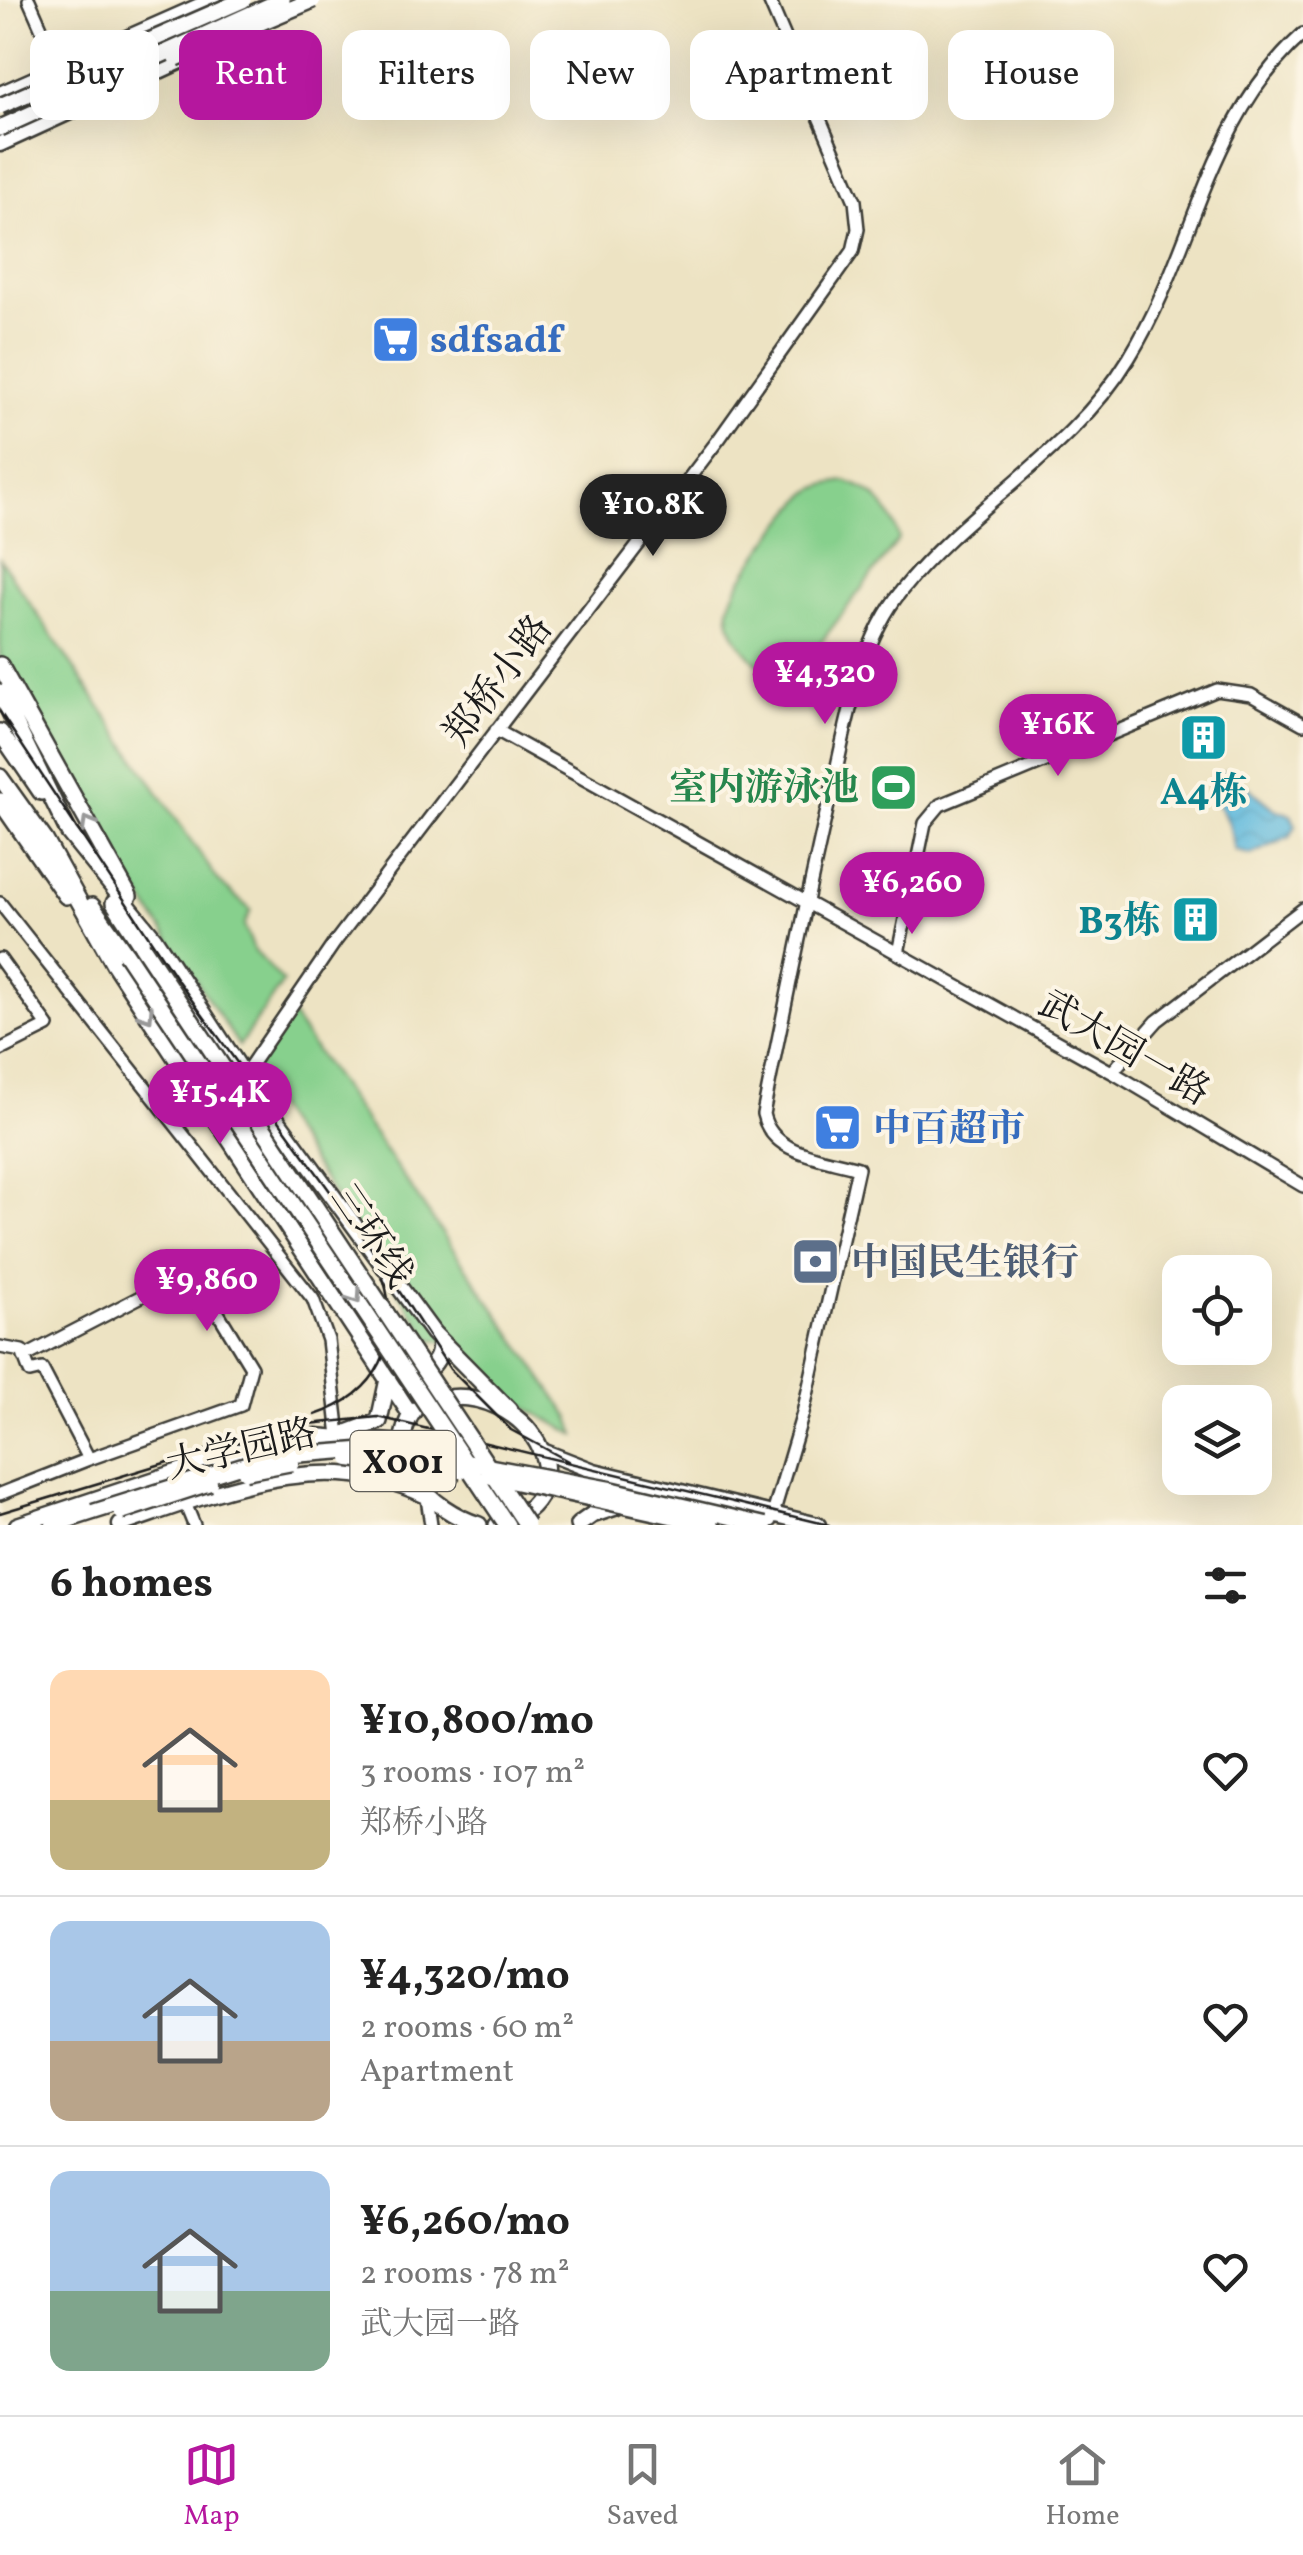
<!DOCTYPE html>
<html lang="en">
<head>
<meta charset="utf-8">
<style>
  body { margin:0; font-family:Vollkorn,"Noto Serif SC",serif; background:#f2f2f2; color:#222; height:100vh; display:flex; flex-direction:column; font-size:38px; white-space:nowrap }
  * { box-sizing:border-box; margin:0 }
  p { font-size:32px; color:#767676 }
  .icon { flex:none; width:55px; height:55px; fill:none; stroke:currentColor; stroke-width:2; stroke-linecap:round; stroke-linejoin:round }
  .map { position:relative; height:1525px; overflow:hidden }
  .drawer { display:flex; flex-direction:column; background:#fff; flex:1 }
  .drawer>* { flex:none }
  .guide { position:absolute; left:30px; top:30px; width:1245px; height:90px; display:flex; gap:20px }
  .fabs { position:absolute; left:1162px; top:1255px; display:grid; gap:20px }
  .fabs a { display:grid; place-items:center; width:110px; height:110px; border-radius:20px; background:#fff; box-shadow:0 10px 40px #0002; font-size:50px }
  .price { position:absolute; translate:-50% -85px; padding:0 22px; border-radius:35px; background:#b5179e; color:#fff; font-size:32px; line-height:65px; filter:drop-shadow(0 2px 5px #0008) }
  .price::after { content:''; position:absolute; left:50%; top:60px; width:30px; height:22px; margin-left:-15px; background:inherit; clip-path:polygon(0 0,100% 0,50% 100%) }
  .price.current { background:#222; color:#fff }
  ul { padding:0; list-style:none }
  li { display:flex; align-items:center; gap:30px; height:250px; padding:0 50px }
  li+li { border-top:2px solid #e0e0e0 }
  li span { display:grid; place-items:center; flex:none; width:280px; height:200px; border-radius:20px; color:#555 }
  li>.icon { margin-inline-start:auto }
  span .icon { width:120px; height:120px; fill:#fffc; stroke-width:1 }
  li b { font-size:42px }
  h2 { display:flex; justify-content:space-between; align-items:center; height:120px; padding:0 50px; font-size:42px }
  .tag { padding:0 35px; border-radius:20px; background:#fff; box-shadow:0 10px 40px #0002; font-size:35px; line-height:90px }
  .tag.current { background:#b5179e; color:#fff }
  .tabs { display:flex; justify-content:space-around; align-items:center; height:140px; border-top:2px solid #e0e0e0; background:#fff; font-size:28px; color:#767676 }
  .tabs a { display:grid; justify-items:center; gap:5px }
  .tabs .current { color:#b5179e }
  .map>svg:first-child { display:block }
  .green { fill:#87d08d; stroke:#527654; stroke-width:2.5 }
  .water { fill:url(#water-waves); stroke:#3e6b7c; stroke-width:2.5 }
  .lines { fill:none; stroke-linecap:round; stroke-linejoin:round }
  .minor-casing { stroke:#3b3a35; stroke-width:16 }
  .major-casing { stroke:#3b3a35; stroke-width:19 }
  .highway-casing { stroke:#3b3a35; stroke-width:20 }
  .minor { stroke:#fff; stroke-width:11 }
  .major { stroke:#fff; stroke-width:14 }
  .highway { stroke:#fff; stroke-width:15 }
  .tram { stroke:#1c1c1c; stroke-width:2.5 }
  .major-bridge-casing { stroke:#3b3a35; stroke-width:19; stroke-linecap:butt }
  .highway-bridge-casing { stroke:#3b3a35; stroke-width:20; stroke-linecap:butt }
  .major-bridge { stroke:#fff; stroke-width:14 }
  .highway-bridge { stroke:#fff; stroke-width:15 }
  .oneway { stroke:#999 }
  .labels { text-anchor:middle; stroke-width:8; stroke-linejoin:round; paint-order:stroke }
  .shield { fill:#fcf5e5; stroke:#5f5d58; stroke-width:2.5 }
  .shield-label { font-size:35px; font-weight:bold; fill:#1c1c1c }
  .shop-label { font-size:38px; font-weight:bold; fill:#366cbe; stroke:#fcf5e5; text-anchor:start }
  .street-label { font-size:38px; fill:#1c1c1c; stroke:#fcf5e5 }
  .leisure-label { font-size:38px; font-weight:bold; fill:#27864d; stroke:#fcf5e5; text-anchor:end }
  .culture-label { font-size:38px; font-weight:bold; fill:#0d838f; stroke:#fcf5e5 }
  .service-label { font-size:38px; font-weight:bold; fill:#4e5e75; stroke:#fcf5e5; text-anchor:start }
</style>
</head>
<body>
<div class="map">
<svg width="1303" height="1525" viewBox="0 0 1303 1525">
  <defs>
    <pattern id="water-waves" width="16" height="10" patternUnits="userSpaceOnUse" patternTransform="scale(2.5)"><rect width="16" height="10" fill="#60badd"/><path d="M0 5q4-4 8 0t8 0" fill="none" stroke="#539fbd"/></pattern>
  </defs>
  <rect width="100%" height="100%" fill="#fcf5e5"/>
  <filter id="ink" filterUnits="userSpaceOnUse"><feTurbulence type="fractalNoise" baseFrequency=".01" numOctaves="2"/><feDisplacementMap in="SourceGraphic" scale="20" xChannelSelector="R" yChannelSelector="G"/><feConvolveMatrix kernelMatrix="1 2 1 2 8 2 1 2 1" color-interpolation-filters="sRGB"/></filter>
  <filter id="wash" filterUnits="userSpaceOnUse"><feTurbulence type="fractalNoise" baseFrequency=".0048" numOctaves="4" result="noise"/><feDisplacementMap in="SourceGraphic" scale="40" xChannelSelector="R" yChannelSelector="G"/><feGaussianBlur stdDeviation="2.25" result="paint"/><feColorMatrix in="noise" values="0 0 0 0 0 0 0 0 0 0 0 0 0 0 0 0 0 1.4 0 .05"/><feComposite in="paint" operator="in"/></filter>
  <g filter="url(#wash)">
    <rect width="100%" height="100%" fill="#ede3c3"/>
    <!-- green -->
    <path class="green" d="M845 481C875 490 891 508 899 539L806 662 779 668 757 663C743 649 727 631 729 609 730 588 791 508 809 493 820 485 832 483 845 481Z
      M0 559 219 882 251 910 244 925 254 950 283 982 239 1046 98 831 35 710 0 657Z
      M292 1016 570 1418 576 1435 521 1405 452 1343 430 1339 251 1071Z"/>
    <!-- water -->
    <path class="water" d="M1228 771 1275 809 1291 815 1296 826 1290 837 1250 855 1235 850 1229 824 1210 790 1213 777Z"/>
  </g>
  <g filter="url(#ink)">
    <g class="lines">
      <defs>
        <path id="minor" d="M29 0 59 68
          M496 730 1117 1075 1303 1186
          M0 903 313 1299 328 1340 339 1436
          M898 953 925 823 940 805 1217 690 1251 695 1303 724
          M0 959 48 1026 0 1050
          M1112 1072 1157 1021 1303 909
          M244 1075 335 942 719 439 853 251 858 229 855 201 769 0
          M0 1347 22 1351 30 1372 42 1369 89 1459 0 1494
          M24 1357 192 1270 251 1367 241 1405 89 1459
          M427 1498 431 1525
          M185 1503 194 1525
          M771 1521 803 1413 858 1168C822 1157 772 1155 763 1114 785 1005 807 896 832 788 848 721 858 645 902 590 970 505 1072 452 1129 358 1196 249 1204 124 1303 34"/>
        <path id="major" d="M0 94 213 0
          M0 144 190 57
          M540 1450 594 1471 818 1525
          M17 1525 252 1447 316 1436 403 1443
          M53 1525 93 1512
          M120 1525C218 1492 324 1446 424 1495"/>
        <path id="highway" d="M0 665 129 896
          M0 692 69 833 154 938 244 1075 433 1333 509 1410
          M0 732 41 792
          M0 777 45 840 114 964 411 1415
          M0 801 66 896
          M114 903 142 946
          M92 906 126 954
          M415 1378C431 1368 443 1360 439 1339
          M435 1400C526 1378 597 1496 497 1525
          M414 1410C379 1461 432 1510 479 1525
          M339 1436 379 1421 388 1379
          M578 1525 592 1515 616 1507"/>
      </defs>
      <!-- minor casing -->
      <use href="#minor" class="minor-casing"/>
      <!-- major casing -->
      <use href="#major" class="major-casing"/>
      <!-- highway casing -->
      <use href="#highway" class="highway-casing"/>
      <!-- minor -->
      <use href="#minor" class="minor"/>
      <!-- major -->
      <use href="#major" class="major"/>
      <!-- highway -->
      <use href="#highway" class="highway"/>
      <!-- tram -->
      <path class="tram" d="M0 712 178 981 369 1245 450 1369 511 1430 568 1461
        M315 1415C379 1394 403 1342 383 1278
        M260 1429 378 1417 829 1525
        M0 1513 273 1430"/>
      <defs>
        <path id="major-bridge" d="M349 1459 461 1471
          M245 1472 292 1463
          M487 1476 712 1525
          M93 1512 268 1457 370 1449 417 1453 610 1489 765 1525
          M121 1512 210 1483"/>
        <path id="highway-bridge" d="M176 58 313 0
          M0 106 243 0
          M0 128 282 0
          M142 946 527 1525
          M126 954 507 1525"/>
      </defs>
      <!-- major-bridge casing -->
      <use href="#major-bridge" class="major-bridge-casing"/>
      <!-- highway-bridge casing -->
      <use href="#highway-bridge" class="highway-bridge-casing"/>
      <!-- major-bridge -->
      <use href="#major-bridge" class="major-bridge"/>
      <!-- highway-bridge -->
      <use href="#highway-bridge" class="highway-bridge"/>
    </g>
    <!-- one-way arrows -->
    <defs><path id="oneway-chevron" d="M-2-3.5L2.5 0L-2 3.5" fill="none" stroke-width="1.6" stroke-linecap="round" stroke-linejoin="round" transform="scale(2.5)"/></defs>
    <g class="oneway">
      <use href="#oneway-chevron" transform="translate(88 823) rotate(-120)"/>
      <use href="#oneway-chevron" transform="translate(147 1015) rotate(57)"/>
      <use href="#oneway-chevron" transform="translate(355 1297) rotate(56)"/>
    </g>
  </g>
  <!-- icons -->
  <defs>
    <symbol id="supermarket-square" viewBox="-11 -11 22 22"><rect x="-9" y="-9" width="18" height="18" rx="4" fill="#3f7fe0" stroke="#fcf5e5"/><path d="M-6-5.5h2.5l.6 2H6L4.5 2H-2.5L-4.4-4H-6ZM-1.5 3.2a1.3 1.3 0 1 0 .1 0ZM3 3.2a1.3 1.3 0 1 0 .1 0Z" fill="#fff"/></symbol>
    <symbol id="building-square" viewBox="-11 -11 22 22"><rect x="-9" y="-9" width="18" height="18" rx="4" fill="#0f9aa8" stroke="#fcf5e5"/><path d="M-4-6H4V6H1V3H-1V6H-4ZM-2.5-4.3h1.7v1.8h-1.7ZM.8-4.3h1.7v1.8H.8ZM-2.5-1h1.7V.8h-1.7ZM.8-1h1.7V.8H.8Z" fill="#fff"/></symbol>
    <symbol id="stadium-square" viewBox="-11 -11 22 22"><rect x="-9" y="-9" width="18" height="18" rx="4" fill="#2e9e5b" stroke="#fcf5e5"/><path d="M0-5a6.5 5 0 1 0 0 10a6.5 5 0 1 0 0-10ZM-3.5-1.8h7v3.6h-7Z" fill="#fff"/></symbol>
    <symbol id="bank-square" viewBox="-11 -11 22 22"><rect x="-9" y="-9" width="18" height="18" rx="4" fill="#5c6f8a" stroke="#fcf5e5"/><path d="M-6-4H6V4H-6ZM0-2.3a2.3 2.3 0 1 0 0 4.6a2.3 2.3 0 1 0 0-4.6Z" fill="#fff"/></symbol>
  </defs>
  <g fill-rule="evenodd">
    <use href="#supermarket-square" x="368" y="312" width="55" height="55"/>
    <use href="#building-square" x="1176" y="710" width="55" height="55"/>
    <use href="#stadium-square" x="866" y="760" width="55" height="55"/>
    <use href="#building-square" x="1168" y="892" width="55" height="55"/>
    <use href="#supermarket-square" x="810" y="1100" width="55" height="55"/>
    <use href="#bank-square" x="788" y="1234" width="55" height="55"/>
  </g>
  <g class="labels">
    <!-- shield labels -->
    <rect class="shield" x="350.5" y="1431" width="105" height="60" rx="8"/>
    <g class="shield-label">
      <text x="403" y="1473">X001</text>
    </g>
    <!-- shop labels -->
    <g class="shop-label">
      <text x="430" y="352">sdfsadf</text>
      <text x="873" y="1141">中百超市</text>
    </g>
    <!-- street labels -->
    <g class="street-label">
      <text transform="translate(497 680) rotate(-53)" y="13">郑桥小路</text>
      <text transform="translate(1125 1047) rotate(30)" y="13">武大园一路</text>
      <text transform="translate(373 1235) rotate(56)" y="13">三环线</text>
      <text transform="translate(241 1448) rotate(-13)" y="13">大学园路</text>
    </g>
    <!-- leisure labels -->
    <g class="leisure-label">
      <text x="859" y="800">室内游泳池</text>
    </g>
    <!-- culture labels -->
    <g class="culture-label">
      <text x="1204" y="804">A4栋</text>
      <text x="1161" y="933" text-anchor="end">B3栋</text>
    </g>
    <!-- service labels -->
    <g class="service-label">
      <text x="851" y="1275">中国民生银行</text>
    </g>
  </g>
</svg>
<div class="fabs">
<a><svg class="icon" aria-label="locate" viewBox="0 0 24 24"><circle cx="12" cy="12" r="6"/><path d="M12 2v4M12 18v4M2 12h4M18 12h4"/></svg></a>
<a><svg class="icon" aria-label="layers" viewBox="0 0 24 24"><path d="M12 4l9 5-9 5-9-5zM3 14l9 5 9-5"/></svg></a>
</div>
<b class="price current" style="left:653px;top:559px">¥10.8K</b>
<b class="price" style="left:825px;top:727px">¥4,320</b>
<b class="price" style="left:1058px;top:779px">¥16K</b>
<b class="price" style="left:912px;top:937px">¥6,260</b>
<b class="price" style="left:220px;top:1147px">¥15.4K</b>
<b class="price" style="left:207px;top:1334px">¥9,860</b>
<div class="guide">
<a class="tag">Buy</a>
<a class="tag current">Rent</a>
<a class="tag">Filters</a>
<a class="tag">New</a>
<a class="tag">Apartment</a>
<a class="tag">House</a>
</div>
</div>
<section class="drawer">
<h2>6 homes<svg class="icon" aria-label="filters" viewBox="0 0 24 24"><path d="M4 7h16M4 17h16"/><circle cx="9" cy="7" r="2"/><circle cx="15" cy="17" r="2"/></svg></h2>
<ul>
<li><span style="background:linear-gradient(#ffd9b3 65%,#c2b280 0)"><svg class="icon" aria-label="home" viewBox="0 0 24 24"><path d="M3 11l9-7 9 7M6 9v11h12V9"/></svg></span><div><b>¥10,800/mo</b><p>3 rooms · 107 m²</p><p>郑桥小路</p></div><svg class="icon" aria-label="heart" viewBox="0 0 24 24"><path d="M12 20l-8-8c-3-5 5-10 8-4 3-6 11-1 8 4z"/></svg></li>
<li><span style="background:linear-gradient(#a9c7e8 60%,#b9a48a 0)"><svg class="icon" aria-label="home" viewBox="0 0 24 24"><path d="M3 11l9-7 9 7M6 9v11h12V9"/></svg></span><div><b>¥4,320/mo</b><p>2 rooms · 60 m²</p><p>Apartment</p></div><svg class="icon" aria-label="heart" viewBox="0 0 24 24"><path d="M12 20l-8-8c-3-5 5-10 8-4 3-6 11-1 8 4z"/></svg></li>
<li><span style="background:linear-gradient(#a9c7e8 60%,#7fa58c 0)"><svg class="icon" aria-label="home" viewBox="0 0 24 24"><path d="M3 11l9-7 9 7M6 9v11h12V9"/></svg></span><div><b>¥6,260/mo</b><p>2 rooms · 78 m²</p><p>武大园一路</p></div><svg class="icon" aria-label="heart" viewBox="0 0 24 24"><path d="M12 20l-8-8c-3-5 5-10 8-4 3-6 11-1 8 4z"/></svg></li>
</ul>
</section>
<nav class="tabs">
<a class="current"><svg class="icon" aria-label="map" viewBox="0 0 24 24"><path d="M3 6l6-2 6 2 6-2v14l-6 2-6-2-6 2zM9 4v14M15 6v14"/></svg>Map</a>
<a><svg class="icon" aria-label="saved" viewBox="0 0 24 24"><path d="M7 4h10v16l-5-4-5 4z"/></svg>Saved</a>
<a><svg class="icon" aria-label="home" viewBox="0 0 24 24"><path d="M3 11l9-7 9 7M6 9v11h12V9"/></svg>Home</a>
</nav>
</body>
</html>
